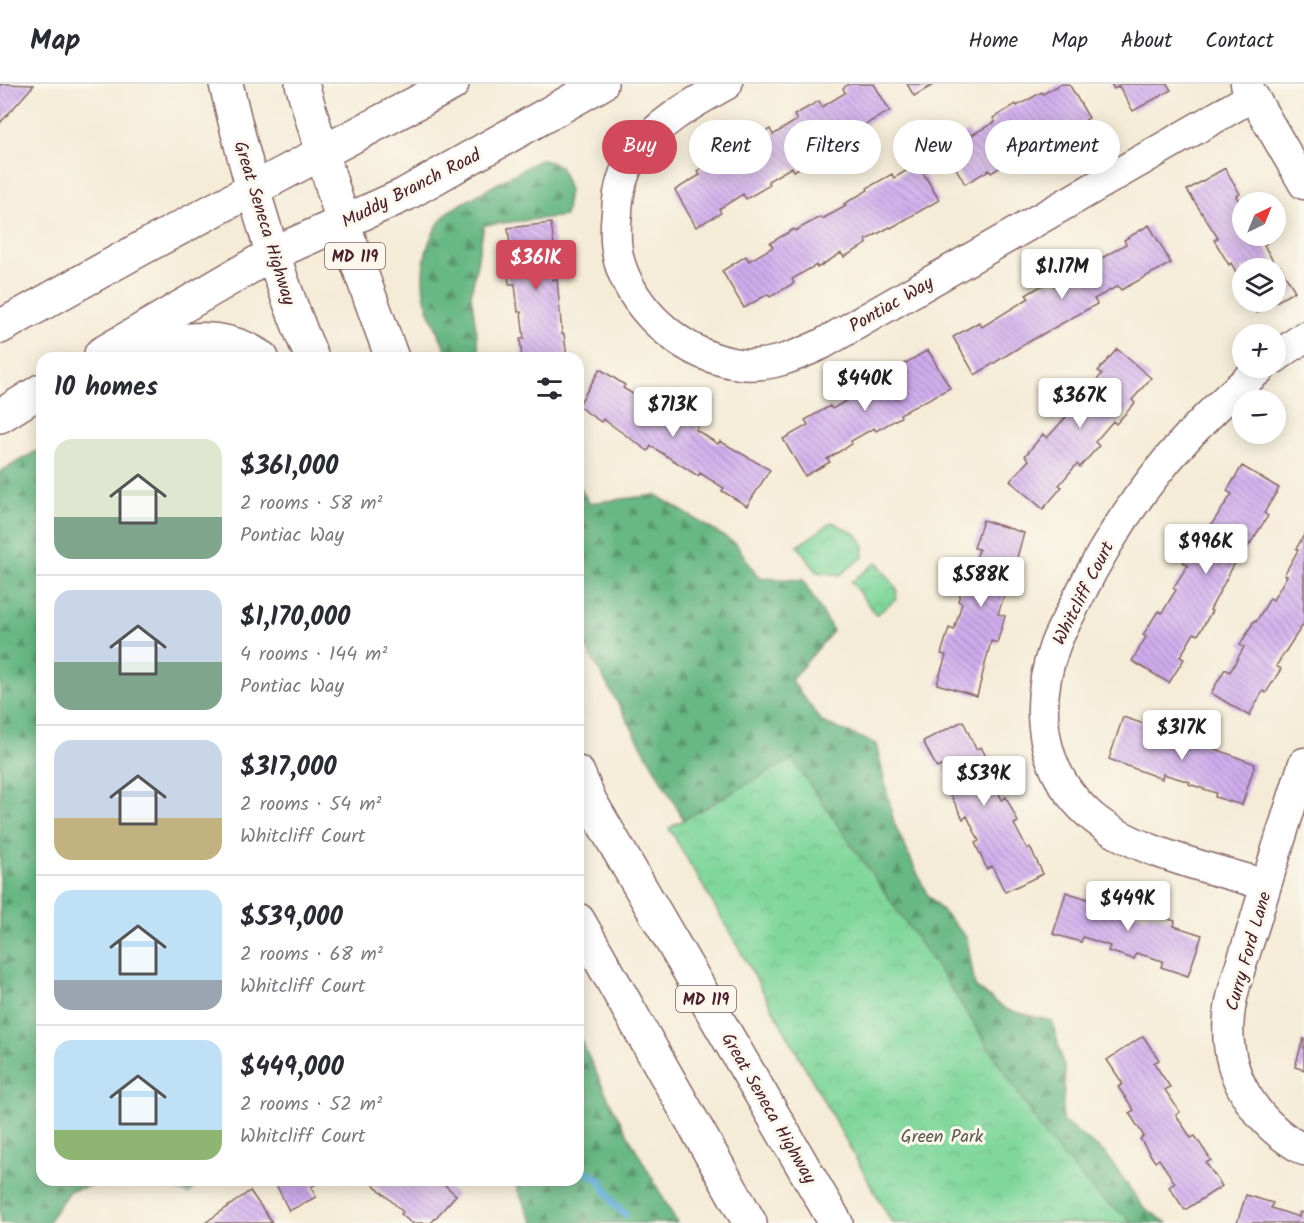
<!DOCTYPE html>
<html lang="en">
<head>
<meta charset="utf-8">
<style>
  body { margin:0; font-family:Kalam,sans-serif; background:#f2f2f3; color:#2b2b33; height:100vh; display:flex; flex-direction:column; font-size:22px; white-space:nowrap }
  * { box-sizing:border-box; margin:0 }
  p { font-size:20px; color:#7c7c81 }
  .icon { flex:none; width:33px; height:33px; fill:none; stroke:currentColor; stroke-width:2; stroke-linecap:round; stroke-linejoin:round }
  .map { position:relative; flex:1; overflow:hidden }
  .details { position:absolute; left:36px; top:268px; width:548px; height:834px; display:flex; flex-direction:column; background:#fff; border-radius:18px; box-shadow:0 3px 15px #0003 }
  .details>* { flex:none }
  .top-card { position:absolute; left:602px; top:36px; width:570px; height:54px; display:flex; gap:12px }
  .needle { width:39px; rotate:43deg }
  .tools { position:absolute; left:1232px; top:108px; display:grid; gap:12px }
  .tools a { display:grid; place-items:center; width:54px; height:54px; border-radius:50%; background:#fff; box-shadow:0 3px 15px #0003; font-size:30px }
  .price { position:absolute; translate:-50% -51px; padding:0 14px; border-radius:6px; background:#fff; color:#222; font-size:20px; line-height:39px; filter:drop-shadow(0 2px 3px #0008) }
  .price::after { content:''; position:absolute; left:50%; top:36px; width:18px; height:14px; margin-left:-9px; background:inherit; clip-path:polygon(0 0,100% 0,50% 100%) }
  .price.selected { background:#d1495b; color:#fff }
  ul { padding:0; list-style:none }
  li { display:flex; align-items:center; gap:18px; height:150px; padding:0 18px }
  li+li { border-top:2px solid #e1e1e2 }
  li span { display:grid; place-items:center; flex:none; width:168px; height:120px; border-radius:18px; color:#555 }
  li>.icon { margin-inline-start:auto }
  span .icon { width:72px; height:72px; fill:#fffc; stroke-width:1 }
  li b { font-size:26px }
  h2 { display:flex; justify-content:space-between; align-items:center; height:72px; padding:0 18px; font-size:26px }
  .chip { padding:0 21px; border-radius:27px; background:#fff; box-shadow:0 3px 15px #0003; font-size:21px; line-height:54px }
  .chip.selected { background:#d1495b; color:#fff }
  header { display:flex; align-items:center; gap:36px; box-sizing:border-box; height:84px; padding:0 30px; background:#fff; border-bottom:2px solid #e1e1e2 }
  header strong { font-size:28px }
  nav { display:flex; gap:33px; margin-inline-start:auto; font-size:21px }
  .map>svg:first-child { display:block }
  .forest { fill:url(#forest-firs); stroke:#596c57; stroke-width:1.5 }
  .park { fill:url(#park-crowns); stroke:#657b63; stroke-width:1.5 }
  .lines { fill:none; stroke-linecap:round; stroke-linejoin:round }
  .stream { stroke:#5eabd7; stroke-width:8 }
  .building { fill:url(#building-back-hatch) }
  .minor-casing { stroke:#866767; stroke-width:33 }
  .secondary-casing { stroke:#866767; stroke-width:36 }
  .primary-casing { stroke:#866767; stroke-width:36 }
  .minor { stroke:#fff; stroke-width:30 }
  .secondary { stroke:#fff; stroke-width:33 }
  .primary { stroke:#fff; stroke-width:33 }
  .labels { text-anchor:middle; stroke-width:6; stroke-linejoin:round; paint-order:stroke }
  .shield { fill:#fbf7ec; stroke:#7f6065; stroke-width:1.5 }
  .shield-label { font-size:16px; font-weight:bold; fill:#4a1f2b }
  .street-label { font-size:18px; fill:#4a1f2b; stroke:#fbf7ec }
  .park-label { font-size:18px; fill:#5a564d; stroke:#fbf7ec }
</style>
</head>
<body>
<header>
<strong>Map</strong>
<nav><a>Home</a><a>Map</a><a>About</a><a>Contact</a></nav>
</header>
<div class="map">
<svg width="1304" height="1139" viewBox="0 0 1304 1139">
  <defs>
    <pattern id="forest-firs" width="22" height="20" patternUnits="userSpaceOnUse" patternTransform="scale(1.5)"><rect width="22" height="20" fill="#68b883"/><path d="M5 1l3.5 6h-7zM16 11l3.5 6h-7z" fill="#58956b"/></pattern>
    <pattern id="park-crowns" width="20" height="18" patternUnits="userSpaceOnUse" patternTransform="scale(1.5)"><rect width="20" height="18" fill="#80d79b"/><path d="M2 6a3 3 0 1 1 6 0M12 15a3 3 0 1 1 6 0" fill="none" stroke="#70b886"/></pattern>
    <pattern id="building-back-hatch" width="6" height="6" patternUnits="userSpaceOnUse" patternTransform="scale(1.5)"><rect width="6" height="6" fill="#d0acee"/><path d="M-1 5l2 2M0 0l6 6M5-1l2 2" fill="none" stroke="#ab8bc1"/></pattern>
  </defs>
  <rect width="100%" height="100%" fill="#fbf7ec"/>
  <filter id="ink" filterUnits="userSpaceOnUse"><feTurbulence type="fractalNoise" baseFrequency=".0167" numOctaves="2"/><feDisplacementMap in="SourceGraphic" scale="12" xChannelSelector="R" yChannelSelector="G"/><feConvolveMatrix kernelMatrix="1 2 1 2 8 2 1 2 1" color-interpolation-filters="sRGB"/></filter>
  <filter id="wash" filterUnits="userSpaceOnUse"><feTurbulence type="fractalNoise" baseFrequency=".008" numOctaves="4" result="noise"/><feDisplacementMap in="SourceGraphic" scale="24" xChannelSelector="R" yChannelSelector="G"/><feGaussianBlur stdDeviation="1.35" result="paint"/><feColorMatrix in="noise" values="0 0 0 0 0 0 0 0 0 0 0 0 0 0 0 0 0 1.4 0 .05"/><feComposite in="paint" operator="in"/></filter>
  <g filter="url(#wash)">
    <rect width="100%" height="100%" fill="#f5ecd7"/>
    <!-- forest -->
    <path class="forest" d="M541 75 560 82 569 106 565 132 484 141 471 210 480 274H450C442 256 432 237 426 218 418 187 426 149 449 127Z
      M42 364V1096L109 1097 69 1107 47 1139H0V388Z
      M578 400 589 419 656 411 736 460 759 494 803 496 833 547 791 596 822 638 876 660 894 739 927 810 967 854 975 903 1007 926 1052 937 1065 987 1062 1037 1106 1070 1142 1122 1167 1139H908L830 994 578 549Z
      M578 951 613 1024 677 1139H534L513 1097 578 1096Z
      M147 1097H200L189 1110Z"/>
    <!-- park -->
    <path class="park" d="M832 438 856 450 864 461 863 473 840 491 817 488 798 462Z
      M877 478 897 505 896 515 876 531 851 498Z
      M792 675 945 895 1046 1053 1098 1112 1134 1139H892L732 852 669 744Z"/>
    <g class="lines">
      <!-- stream -->
      <path class="stream" d="M578 1082 600 1096 615 1121 625 1130"/>
    </g>
    <g id="blocks">
      <!-- building -->
      <path class="building" d="M0 0 34 1 0 39Z
        M849 0H874L890 27 864 41 867 46 843 60 840 55 816 69 818 73 794 87 792 83 768 97 770 101 746 115 743 110 719 125 721 129 696 143 675 106 700 91 697 87 722 72 725 78 749 64 746 59 770 45 773 51 797 36 794 31 819 17 822 23 845 9 843 4Z
        M907 0H935L914 12Z
        M1061 0H1069L1089 34 1065 48 1063 45 1038 59 1037 57 1013 70 1016 74 991 89 989 86 965 100 943 61 968 47 970 52 995 38 993 34 1016 20 1017 22 1042 8 1043 10Z
        M1111 0H1167L1171 6 1133 27 1119 2 1114 5Z
        M918 80 939 116 891 144 890 143 866 156 867 160 844 173 841 169 817 184 816 181 792 195 794 199 770 213 768 210 744 224 722 187 746 172 749 177 773 163 770 159 794 145 795 147 820 133 822 135 846 122 844 120 868 106 867 104 892 90 894 94Z
        M1225 84 1240 110 1236 112 1242 122V152H1263L1267 159 1264 161 1277 184 1280 182 1295 207 1257 229 1250 218H1275V184H1242V198L1231 179 1229 181 1214 156 1218 154 1187 106Z
        M551 139 555 168H549L552 196 557 195 562 250H564L567 274H522L520 255H524L521 228H518L515 200H509L506 173H511L508 144Z
        M1149 141 1171 179 1121 206 1118 202 1094 215 1097 220 1023 261 975 291 953 253 979 238 982 243 1029 214 1026 211 1051 196 1054 202 1078 188 1075 183 1099 170 1102 174 1126 160 1124 156Z
        M1117 265 1151 294 1132 316 1135 319 1116 340 1113 337 1095 358 1099 362 1080 383 1077 380 1059 401 1062 403 1043 425 1010 397 1029 376 1025 372 1043 350 1047 354 1066 333 1062 330 1080 308 1084 312 1102 290 1098 287Z
        M928 266 950 304 900 330 901 333 876 347 874 344 851 357 852 360 827 375 830 378 805 392 783 355 808 341 805 336 830 322 832 325 855 312 854 309 879 294 881 298 904 285 902 281Z
        M600 285 625 301 623 304 646 318 648 315 672 330 674 326 698 341 696 346 718 360 720 357 770 386 747 422 722 407 724 404 700 389 698 392 651 362 648 367 603 335 601 338 578 322Z
        M1242 382 1279 404 1264 429 1268 432 1238 478 1236 477 1210 526 1212 527 1198 551 1194 549 1180 573 1184 575 1169 599 1132 577 1146 553 1143 551 1158 527 1162 529 1176 506 1173 504 1188 481 1183 478 1198 454 1201 456 1232 410 1227 407Z
        M983 436 1024 449 1016 477 1020 478 1012 505 1007 503 998 530 1005 532 997 559 991 557 977 612 937 600 946 571 941 570 949 544 954 546 962 519 958 517 966 490 971 492 979 465 974 464Z
        M1304 451V539L1276 582 1281 585 1266 609 1263 607 1249 632 1211 609 1225 585 1230 588 1244 563 1240 561 1254 537 1256 538 1270 514 1273 516 1287 492 1284 491 1298 466 1296 465Z
        M1123 633 1150 642 1148 646 1175 655 1176 650 1255 680 1242 721 1215 713 1216 709 1189 700 1190 698 1163 690 1162 695 1109 675Z
        M963 637 976 665 981 663 994 688 990 690 1002 716 1006 713 1018 738 1014 740 1027 765 1030 763 1043 790 1005 808 992 782 987 785 975 759 979 757 967 732 963 735 950 710 955 707 943 681 937 684 923 657Z
        M1066 808 1094 817 1096 812 1123 821 1121 825 1147 833 1149 829 1175 837 1174 842 1202 851 1188 892 1161 883 1163 877 1136 869 1134 875 1108 867 1110 862 1083 853 1081 858 1053 850Z
        M1143 952 1159 976 1154 979 1170 1003 1165 1006 1180 1028 1176 1031 1191 1054 1195 1052 1211 1076 1206 1079 1222 1102 1185 1126 1169 1103 1175 1099 1159 1075 1155 1078 1140 1055 1144 1052 1129 1029 1134 1026 1118 1003 1123 1000 1107 976Z
        M1303 955H1304V986L1295 983Z
        M274 1096H322L311 1103 316 1113 289 1127Z
        M372 1096H439L456 1111 431 1139H411L401 1130 403 1128 371 1098Z
        M250 1107 272 1138 270 1139H205Z
        M1246 1111 1273 1119 1271 1124 1299 1133 1300 1128 1304 1129V1139H1237Z"/>
    </g>
  </g>
  <g filter="url(#ink)">
    <use href="#blocks" fill-opacity="0" stroke="#866767" stroke-width="1.5"/>
    <g class="lines">
      <defs>
        <path id="minor" d="M727 0C694 19 659 37 636 68 623 86 618 106 617 128 615 145 615 166 621 183 638 232 687 273 739 280 769 284 796 272 822 260L1253 12 1246 0
          M1253 12 1304 100
          M1275 274 1304 253
          M1261 284C1181 350 1123 422 1077 516 1070 531 1061 545 1055 561 1033 622 1039 686 1090 731 1130 767 1214 785 1266 801
          M1304 679C1288 730 1272 780 1257 831 1248 862 1232 901 1229 932 1223 990 1255 1039 1304 1066"/>
        <path id="secondary" d="M0 243 144 163 452 0
          M101 270 272 170 404 111 601 0
          M0 332 42 306"/>
        <path id="primary" d="M226 0C248 94 274 186 312 274
          M302 0 343 139 392 274
          M105 274C158 261 213 240 262 274
          M578 689 590 717 836 1139
          M578 836 750 1139"/>
      </defs>
      <!-- minor casing -->
      <use href="#minor" class="minor-casing"/>
      <!-- secondary casing -->
      <use href="#secondary" class="secondary-casing"/>
      <!-- primary casing -->
      <use href="#primary" class="primary-casing"/>
      <!-- minor -->
      <use href="#minor" class="minor"/>
      <!-- secondary -->
      <use href="#secondary" class="secondary"/>
      <!-- primary -->
      <use href="#primary" class="primary"/>
    </g>
  </g>
  <g class="labels">
    <!-- shield labels -->
    <g class="shield">
      <rect x="325" y="159" width="60" height="26" rx="4.5"/>
      <rect x="676" y="902" width="60" height="26" rx="4.5"/>
    </g>
    <g class="shield-label">
      <text x="355" y="178">MD 119</text>
      <text x="706" y="921">MD 119</text>
    </g>
    <!-- street labels -->
    <g class="street-label">
      <text transform="translate(411 104) rotate(-27)" y="6">Muddy Branch Road</text>
      <text transform="translate(265 139) rotate(73)" y="6">Great Seneca Highway</text>
      <text transform="translate(891 220) rotate(-30)" y="6">Pontiac Way</text>
      <text transform="translate(1083 509) rotate(-63)" y="6">Whitcliff Court</text>
      <text transform="translate(1248 867) rotate(-74)" y="6">Curry Ford Lane</text>
      <text transform="translate(769 1024) rotate(60)" y="6">Great Seneca Highway</text>
    </g>
    <!-- park labels -->
    <g class="park-label">
      <text x="942" y="1058">Green Park</text>
    </g>
  </g>
</svg>
<div class="tools">
<a><svg class="needle" viewBox="-14 -14 28 28"><path d="M0-13l5 13h-10z" fill="#e53935"/><path d="M0 13l5-13h-10z" fill="#7c7c81"/></svg></a>
<a><svg class="icon" aria-label="layers" viewBox="0 0 24 24"><path d="M12 4l9 5-9 5-9-5zM3 14l9 5 9-5"/></svg></a>
<a>+</a>
<a>−</a>
</div>
<b class="price selected" style="left:536px;top:207px">$361K</b>
<b class="price" style="left:1062px;top:216px">$1.17M</b>
<b class="price" style="left:865px;top:328px">$440K</b>
<b class="price" style="left:1080px;top:345px">$367K</b>
<b class="price" style="left:673px;top:354px">$713K</b>
<b class="price" style="left:1206px;top:491px">$996K</b>
<b class="price" style="left:981px;top:524px">$588K</b>
<b class="price" style="left:1182px;top:677px">$317K</b>
<b class="price" style="left:984px;top:723px">$539K</b>
<b class="price" style="left:1128px;top:848px">$449K</b>
<div class="top-card">
<a class="chip selected">Buy</a>
<a class="chip">Rent</a>
<a class="chip">Filters</a>
<a class="chip">New</a>
<a class="chip">Apartment</a>
</div>
<section class="details">
<h2>10 homes<svg class="icon" aria-label="filters" viewBox="0 0 24 24"><path d="M4 7h16M4 17h16"/><circle cx="9" cy="7" r="2"/><circle cx="15" cy="17" r="2"/></svg></h2>
<ul>
<li><span style="background:linear-gradient(#dfe7d0 65%,#7fa58c 0)"><svg class="icon" aria-label="home" viewBox="0 0 24 24"><path d="M3 11l9-7 9 7M6 9v11h12V9"/></svg></span><div><b>$361,000</b><p>2 rooms · 58 m²</p><p>Pontiac Way</p></div></li>
<li><span style="background:linear-gradient(#c9d6e8 60%,#7fa58c 0)"><svg class="icon" aria-label="home" viewBox="0 0 24 24"><path d="M3 11l9-7 9 7M6 9v11h12V9"/></svg></span><div><b>$1,170,000</b><p>4 rooms · 144 m²</p><p>Pontiac Way</p></div></li>
<li><span style="background:linear-gradient(#c9d6e8 65%,#c2b280 0)"><svg class="icon" aria-label="home" viewBox="0 0 24 24"><path d="M3 11l9-7 9 7M6 9v11h12V9"/></svg></span><div><b>$317,000</b><p>2 rooms · 54 m²</p><p>Whitcliff Court</p></div></li>
<li><span style="background:linear-gradient(#bfe0f5 75%,#9aa5b1 0)"><svg class="icon" aria-label="home" viewBox="0 0 24 24"><path d="M3 11l9-7 9 7M6 9v11h12V9"/></svg></span><div><b>$539,000</b><p>2 rooms · 68 m²</p><p>Whitcliff Court</p></div></li>
<li><span style="background:linear-gradient(#bfe0f5 75%,#8fb573 0)"><svg class="icon" aria-label="home" viewBox="0 0 24 24"><path d="M3 11l9-7 9 7M6 9v11h12V9"/></svg></span><div><b>$449,000</b><p>2 rooms · 52 m²</p><p>Whitcliff Court</p></div></li>
</ul>
</section>
</div>
</body>
</html>
